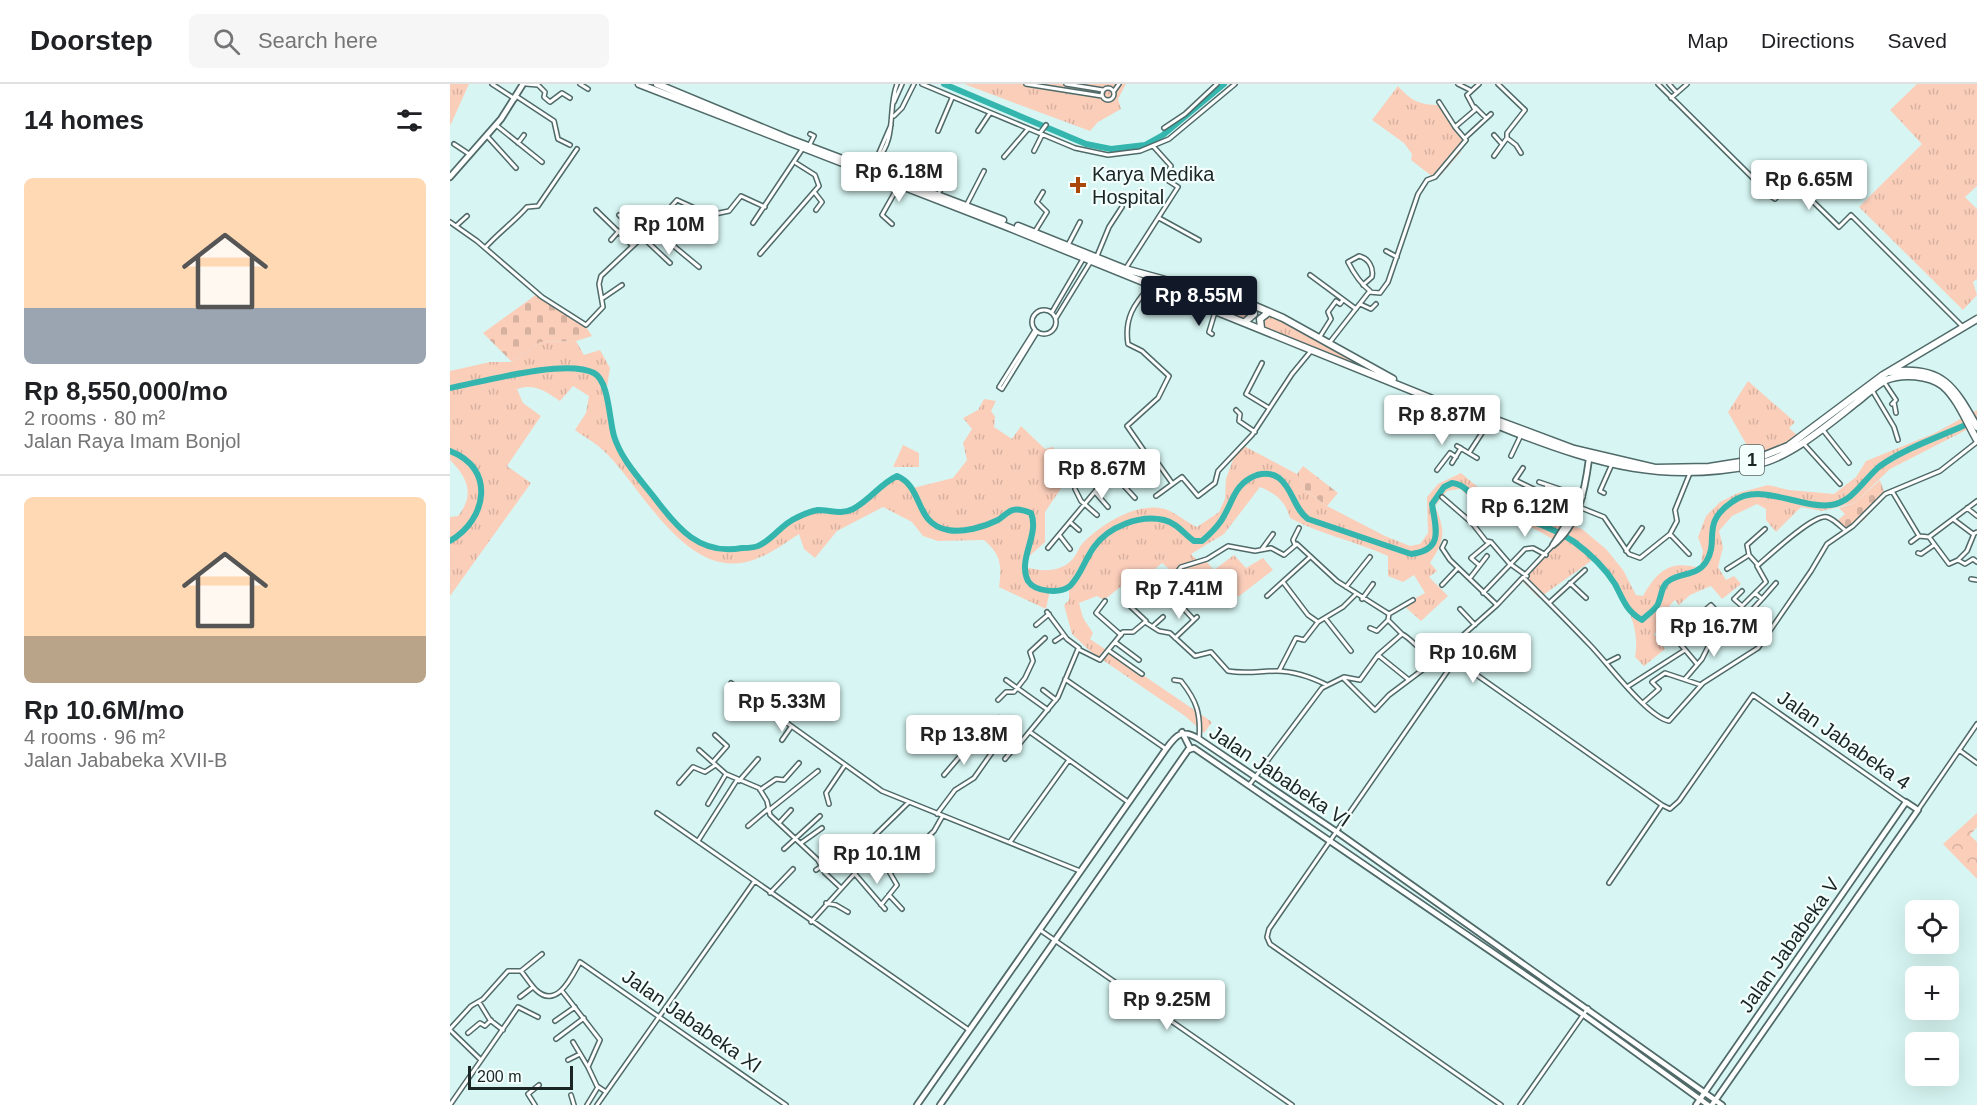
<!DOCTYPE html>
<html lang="en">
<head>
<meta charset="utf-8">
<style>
  body { margin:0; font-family:Arial,sans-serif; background:#f6f6f6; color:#202124; height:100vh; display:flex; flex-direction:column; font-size:22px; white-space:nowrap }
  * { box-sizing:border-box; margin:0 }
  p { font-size:20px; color:#757577 }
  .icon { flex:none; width:33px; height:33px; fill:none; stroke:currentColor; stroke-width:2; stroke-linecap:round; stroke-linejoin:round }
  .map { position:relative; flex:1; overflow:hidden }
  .details { display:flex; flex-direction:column; background:#fff; width:450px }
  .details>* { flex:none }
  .buttons { position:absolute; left:1455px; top:816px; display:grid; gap:12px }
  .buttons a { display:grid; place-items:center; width:54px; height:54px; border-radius:9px; background:#fff; box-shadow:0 6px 24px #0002; font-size:30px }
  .scale { position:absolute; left:18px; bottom:15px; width:105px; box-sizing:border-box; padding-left:6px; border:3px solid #1a2524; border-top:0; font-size:16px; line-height:21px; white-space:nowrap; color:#1a2524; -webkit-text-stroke:4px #f3fffd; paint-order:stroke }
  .price { position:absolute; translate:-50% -51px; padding:0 14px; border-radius:6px; background:#fff; color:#222; font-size:20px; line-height:39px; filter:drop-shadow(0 2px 3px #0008) }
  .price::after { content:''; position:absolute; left:50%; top:36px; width:18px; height:14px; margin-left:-9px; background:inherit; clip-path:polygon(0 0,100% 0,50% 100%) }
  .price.on { background:#111827; color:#fff }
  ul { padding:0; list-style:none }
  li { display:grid; align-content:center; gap:12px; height:318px; padding:0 24px }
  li+li { border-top:2px solid #e0e0e0 }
  li span { display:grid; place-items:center; height:186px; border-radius:9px; color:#555 }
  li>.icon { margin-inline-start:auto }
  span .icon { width:108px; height:108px; fill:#fffc; stroke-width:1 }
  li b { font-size:26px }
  h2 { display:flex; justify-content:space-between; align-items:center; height:72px; padding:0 24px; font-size:26px }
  header { display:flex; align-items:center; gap:36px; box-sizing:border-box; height:84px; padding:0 30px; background:#fff; border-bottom:2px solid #e0e0e0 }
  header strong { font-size:28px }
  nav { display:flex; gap:33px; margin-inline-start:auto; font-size:21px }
  .search { width:420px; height:54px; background:#f6f6f6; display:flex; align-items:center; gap:15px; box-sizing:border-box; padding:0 21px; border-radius:9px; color:#757577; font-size:22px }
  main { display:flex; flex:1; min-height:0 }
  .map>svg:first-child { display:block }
  .grass { fill:url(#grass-tufts) }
  .forest { fill:url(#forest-crowns) }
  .cemetery { fill:url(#cemetery-stones) }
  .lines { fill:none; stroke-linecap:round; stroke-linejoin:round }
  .river { stroke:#34b6ae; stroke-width:6 }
  .street-casing { stroke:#4f6a68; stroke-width:6 }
  .secondary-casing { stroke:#4f6a68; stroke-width:8 }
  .highway-casing { stroke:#4f6a68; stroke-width:9 }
  .street { stroke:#fff; stroke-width:3 }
  .secondary { stroke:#fff; stroke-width:4.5 }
  .highway { stroke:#fff; stroke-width:6 }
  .poi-dot { fill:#aa4907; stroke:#f3fffd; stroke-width:2 }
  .labels { text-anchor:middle; stroke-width:4.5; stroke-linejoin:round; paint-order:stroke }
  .shield { fill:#f3fffd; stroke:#5b6665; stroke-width:1.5 }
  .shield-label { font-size:18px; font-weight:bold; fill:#1a2524 }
  .poi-label { font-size:20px; fill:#1a2524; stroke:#f3fffd; text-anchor:start }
  .street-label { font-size:20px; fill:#1a2524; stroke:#f3fffd }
</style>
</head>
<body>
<header>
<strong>Doorstep</strong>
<div class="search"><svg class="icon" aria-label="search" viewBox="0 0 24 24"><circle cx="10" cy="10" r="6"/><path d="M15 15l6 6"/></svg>Search here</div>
<nav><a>Map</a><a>Directions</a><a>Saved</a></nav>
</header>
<main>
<section class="details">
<h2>14 homes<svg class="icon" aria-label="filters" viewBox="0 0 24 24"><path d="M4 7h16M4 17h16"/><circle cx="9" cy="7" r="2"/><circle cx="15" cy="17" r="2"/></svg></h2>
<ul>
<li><span style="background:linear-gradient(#ffd9b3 70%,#9aa5b1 0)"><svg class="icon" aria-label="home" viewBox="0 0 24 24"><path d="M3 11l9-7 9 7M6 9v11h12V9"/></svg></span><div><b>Rp 8,550,000/mo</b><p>2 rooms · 80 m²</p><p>Jalan Raya Imam Bonjol</p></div></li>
<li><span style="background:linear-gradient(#ffd9b3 75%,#b9a48a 0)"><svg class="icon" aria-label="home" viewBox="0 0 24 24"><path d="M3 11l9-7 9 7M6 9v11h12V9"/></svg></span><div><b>Rp 10.6M/mo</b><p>4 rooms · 96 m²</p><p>Jalan Jababeka XVII-B</p></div></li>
</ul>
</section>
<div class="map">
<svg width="1527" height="1021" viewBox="0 0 1527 1021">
  <defs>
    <pattern id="grass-tufts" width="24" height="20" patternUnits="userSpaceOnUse" patternTransform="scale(1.5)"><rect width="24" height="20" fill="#fbceba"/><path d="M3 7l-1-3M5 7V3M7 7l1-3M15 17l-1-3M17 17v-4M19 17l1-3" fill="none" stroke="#d7b1a0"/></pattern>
    <pattern id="forest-crowns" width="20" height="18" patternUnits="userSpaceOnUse" patternTransform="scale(1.5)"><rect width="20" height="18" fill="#fbceba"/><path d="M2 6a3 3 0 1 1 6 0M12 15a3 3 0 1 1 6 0" fill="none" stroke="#d7b1a0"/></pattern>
    <pattern id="cemetery-stones" width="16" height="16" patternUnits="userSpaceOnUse" patternTransform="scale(1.5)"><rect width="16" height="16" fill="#fbceba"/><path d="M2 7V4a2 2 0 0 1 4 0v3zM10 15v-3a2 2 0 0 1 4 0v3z" fill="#d7b1a0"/></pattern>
  </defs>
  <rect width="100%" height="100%" fill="#d7f6f3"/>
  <!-- grass -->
  <path class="grass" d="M0 0H19L0 42Z
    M514 0H676L668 15 671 25 648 38 640 47Z
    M1467 0H1527V102L1515 113 1527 125V195L1523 198 1527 211 1513 226 1409 123 1472 60 1440 26Z
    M948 2C961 17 970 21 989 21L1018 54 1008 65 1011 68 990 92 983 93 961 76 962 70 954 59 922 36Z
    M561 140 645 174 804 223 797 237 559 143Z
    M816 229 941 294 1008 321 1006 324 811 244 810 235Z
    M126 257 134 271 150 266 160 284 156 309 159 334 166 357 177 378 209 421 231 446 254 462 274 467 310 461 344 435 367 426 387 429 402 426 436 397 447 392 457 396 463 404 503 394 517 376 513 359 522 345 513 334 528 326 534 315 546 317 541 327 545 333 544 343 562 355 571 342 595 365 603 363 613 380 611 393 612 403 595 428V458L577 474 575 483C593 488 613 489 625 472 628 468 629 463 632 460 650 441 687 417 715 425 725 428 736 438 747 443L769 428 775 415 776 395 784 373 794 362 847 390 855 406 877 422 935 452 960 462 970 460 978 449 977 413 988 400 1011 389 1043 416 1132 445 1156 465 1173 486 1186 511 1193 512C1208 486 1220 476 1250 484L1253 467 1248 453 1256 432 1270 418 1288 409 1318 401 1339 406 1384 410 1406 393 1416 377 1485 349 1514 333 1520 344 1526 341 1520 330 1527 326V356L1520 344 1440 385 1405 419 1372 427 1351 423 1326 448 1316 436V425L1307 420 1282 432 1269 447 1273 463 1268 483 1276 496 1284 492 1291 500 1272 515 1261 502 1240 511 1229 521 1225 516 1220 521 1217 539 1204 550 1215 565 1194 582 1185 573C1192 535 1167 503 1144 475L1089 514 1073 498 1106 457 1072 438 1049 440 1010 405 997 407 985 422C996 448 995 456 980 479L987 487 979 493 998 512 971 537 953 521 975 509 964 491 953 498 938 492V472C905 457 872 451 840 434 836 418 825 409 810 403L774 450 741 470 751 480 756 477 764 486 784 471 796 484 813 474 823 486 788 513 773 495 767 501 752 487 728 503 721 496 724 489 712 479 691 497 684 492 654 516 647 512 629 519 633 534 643 549 640 555 762 638 754 649 735 632 641 568 622 550 614 521 619 516V502L610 507 600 506 596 525 549 503C552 481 551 471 534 456L488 457 473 452 462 438 433 423 387 447 365 474 354 465 349 450C335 459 322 469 306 475 240 501 195 409 158 371 149 361 136 354 125 346L136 329 139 312 123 302 110 317C95 307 85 299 67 305L73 319 91 332 57 382 81 399 0 512V433L8 432C25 411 18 394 0 376V287L40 278H62L90 258Z
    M1298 297 1345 338 1339 344 1348 352 1326 366 1304 374 1278 328Z
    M453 361 469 369V383H443Z"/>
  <!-- forest -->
  <path class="forest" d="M1527 729V743L1520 751 1527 758V795L1493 760Z"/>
  <!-- cemetery -->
  <path class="cemetery" d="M87 210 132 237 142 252 126 257 90 258 62 278 33 249Z
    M853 382 888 409 877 422 855 406 847 390Z
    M1430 396 1435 411 1414 436 1398 447 1387 437 1395 430 1389 424 1405 419Z"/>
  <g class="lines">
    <!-- river -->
    <path class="river" d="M494 0 636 60 661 65 695 61 713 51 774 0
      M0 304C32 298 116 274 144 289 159 297 159 335 164 352 171 375 189 394 204 413 227 444 250 472 292 464 297 464 305 464 310 461 323 455 332 440 346 434 352 431 361 427 368 426 380 426 391 431 403 425 420 416 430 400 447 392 474 403 464 440 498 446 513 449 534 443 548 436 553 433 558 427 563 426 569 424 576 427 581 429 590 451 567 475 578 497 585 508 610 510 620 502 631 491 635 475 644 463 658 443 690 430 714 436 727 439 734 450 744 457H752C759 451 766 444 771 437 784 417 783 400 807 391 814 389 822 389 829 394 843 405 844 425 858 435L961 470C994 466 986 445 982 420L994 403 1002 399C1020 401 1026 421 1041 429 1049 433 1054 431 1063 433 1083 436 1106 446 1123 457 1138 468 1155 484 1165 500 1173 515 1176 527 1192 536 1197 531 1205 526 1208 520 1212 511 1211 501 1220 496 1232 489 1248 491 1256 478 1270 456 1250 440 1282 418 1311 397 1349 425 1381 421 1403 418 1414 395 1430 382 1454 365 1486 354 1513 342
      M0 367C46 384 37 436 0 457"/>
    <defs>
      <path id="street" d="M42 0 65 15
        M76 0 88 1 95 8 94 13 100 18 112 9 120 14
        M130 0 138 5
        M472 0 625 64 658 71 690 67 719 55 785 0
        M576 0 652 12
        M616 0 653 6
        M1008 0 1020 6
        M1048 0 1075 26 1057 49V54
        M1208 0 1322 113 1325 115 1342 97 1389 143 1401 131 1513 243
        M1219 0 1227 9
        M652 10a6 6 0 1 1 12 0a6 6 0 1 1-12 0Z
        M664 7 669 0
        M66 12 104 37 108 55 120 61
        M1221 14 1237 0
        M444 18 452 0
        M989 18 1005 43
        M1025 23 1036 34
        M444 32 452 24 464 0
        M46 41 92 78
        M714 44 735 30 767 0
        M488 47 502 14
        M528 47 540 29
        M590 49 596 41
        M1044 51 1052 60
        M37 52 66 84
        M1015 54 1041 30
        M68 59 74 51
        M4 60 19 70
        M359 62 364 52 360 50
        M584 67 592 51
        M1044 72 1057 54 1066 61 1071 69
        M554 73 578 45
        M426 77C448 54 437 26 447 0
        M422 85 441 41
        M365 109 372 118 366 126
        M488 110 499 93
        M516 122 534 87
        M146 126 183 162
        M169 131 220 179
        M709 134 749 156
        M0 138 27 157 92 213 136 241 153 223 149 200 151 192 202 144 227 116 260 131 279 127 291 112 315 123
        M303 139 353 64
        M442 140 432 131 449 101
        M6 142 17 132
        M202 144 249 183
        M584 149 597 128 587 118 593 108
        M161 156 169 147
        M618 161 630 138
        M35 164C48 149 64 138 77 123L88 122 127 65
        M936 167 947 173
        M310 170 369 102 365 91 346 79
        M647 172 659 143 672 123
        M676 184 728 103 714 94 721 82 703 62
        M860 191 906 225
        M913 201 922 193C924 183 918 174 909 172L898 178C904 190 910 199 920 207
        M153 214 172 201
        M910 220 921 225 926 220
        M582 238a12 12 0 1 1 24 0a12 12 0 1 1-24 0Z
        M602 228 633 175
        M606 234 641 177
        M762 250 759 248 765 228
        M869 254 881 235 878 228 886 217 890 220 893 216
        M880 258 919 208 930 209 938 198 968 110 977 96 985 93 1016 56 1005 43 1025 26 1017 11 1029 0
        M812 279 796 310 819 324
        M1434 298 1446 316 1442 320
        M552 305 549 303 585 246
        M552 305 587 248
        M1422 306 1444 343 1448 356
        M1444 318 1446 329
        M786 326 790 330 789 337 805 348
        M1373 346 1399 379
        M1353 359 1390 400
        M1007 362 1027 374
        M1019 369 1039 338
        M1061 372 1071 351
        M619 376 647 404
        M707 378 722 399
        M1002 379 1011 364
        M680 381 697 399
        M1073 384 1065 396 1094 410
        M987 386 1000 369 1006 373
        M664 391 685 414
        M635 392 642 387 653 397
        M690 392 698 383
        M1089 398 1133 413
        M620 399 627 385
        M625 405 631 417 647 431
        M1442 407 1469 452 1479 453 1499 480 1508 476 1515 480 1523 475 1527 478
        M645 408 658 423
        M1154 409 1150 407 1162 380
        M706 412 732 393 748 412 765 399 768 387 802 351 842 290 861 267
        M992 413 1022 439 1036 457 1041 458 1059 479 1077 492
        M1129 423 1154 433 1179 470 1190 474 1220 450 1227 437 1225 426 1240 389
        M1517 424 1527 432
        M1089 428 1097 401
        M1503 435 1523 450 1527 448
        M620 438 629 446
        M1220 450 1239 470
        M610 452 620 465
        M1479 453 1527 417
        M995 458 992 464 1000 476 1047 521
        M1461 458 1469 452
        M845 461 843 456 849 444
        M598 464 658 392 672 389 695 368 677 342 708 314 719 292 692 267 678 260C674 234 684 220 701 201
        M812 465 823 450
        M1176 467 1192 444
        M1468 469 1471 470 1484 461
        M1299 471 1297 461 1315 445
        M1508 476 1517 467 1524 450
        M1029 481 1021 474 1039 459
        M1277 485 1299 471 1308 481
        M1020 494 1037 472
        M1074 494C1096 516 1118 538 1139 560 1156 577 1197 633 1219 637L1253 599 1308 564 1361 487 1377 460 1403 442 1435 410 1490 387 1527 358
        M1521 495 1527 496
        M833 498 858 531 868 538
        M1120 499 1136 514
        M992 501 1008 484
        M896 503 920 473
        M1033 509 1075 465 1083 464 1096 471
        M1305 509 1312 515 1326 499
        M817 512 860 473
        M912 515 923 500
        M655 517 646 529 671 551
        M1099 519 1135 486
        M1292 522 1284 515 1292 507
        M1010 525 1025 541
        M1301 527 1312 515
        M597 528 617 555 629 564
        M939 530 963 516
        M875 534 901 567
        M744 536 715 504 731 483 757 475 778 462 805 467 821 464 834 471 847 460 887 497 939 530 938 536 952 550
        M696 537 681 523 710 495
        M586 541 599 530
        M703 542 713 533
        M920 544 927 547 938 536
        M725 554 747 533
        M605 557 614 551
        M665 558 689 576
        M658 566 692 590
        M994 568 1002 582
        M928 571 959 596
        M1156 579 1168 573
        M1247 580 1221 549V538L1237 526 1247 533 1261 521 1280 541
        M829 587 846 554 854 556 868 538 893 523 906 510
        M893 594 925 626 939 611 983 578 986 572
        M615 595 716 665
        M1235 595 1252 575 1261 557 1292 528V522L1316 498 1307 482C1319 472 1363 430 1377 433 1384 435 1391 443 1396 447
        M556 596 598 626
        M724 596 731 597C747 617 751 630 749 655
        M281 599 432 707 630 787
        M1177 603 1235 566
        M593 606 606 616
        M548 616 556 608H564L575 594 583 577 580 568 595 554
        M1193 619 1209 605 1202 598 1215 589 1251 601
        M516 637 530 649
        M540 642 549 634
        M580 648 678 718
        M332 656 341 643
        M249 666 276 690 309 704 317 717 320 731 368 776 375 789 390 803
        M1509 666 1527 679
        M555 675 564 664
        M263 678 277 662 265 651
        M494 691 530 649 539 643 552 656
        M289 697 308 675
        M229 699 243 683 255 688 264 682
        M800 700 872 604 894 593 910 596 928 571 952 550C966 557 975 579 994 568L1047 521 1103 461
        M310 706 326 695 334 696 349 679
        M258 720 276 690
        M379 720 376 709 395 681
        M1212 721 1220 725 1229 717 1303 611 1456 718
        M1468 726 1527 640
        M318 727 368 687
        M207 729 519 946
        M487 730 505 706 524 694 550 657 566 664 608 613 628 565 650 576 673 548H683L695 538 709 547 720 549 745 572 761 568 778 587C795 590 810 587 826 587 844 587 861 593 877 601
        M329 739 341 726
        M298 742 318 725
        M248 757 287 696
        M560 758 619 676
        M351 759 372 744
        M334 765 370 732
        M366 786 372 782
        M405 790 435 825
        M320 809 343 785
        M439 811 452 825
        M376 819 386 821 398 828
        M431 821 447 801 440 789 484 747 492 733
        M361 838 407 787V769L459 718
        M590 846 842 1021
        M71 887 92 870
        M112 907 150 956 138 983 147 1002 156 1008
        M70 913 83 903
        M29 918 40 936 53 946
        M105 937 125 923
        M0 945 21 922 33 915 58 887H71C76 893 80 900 86 906 107 926 122 892 130 878L336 1021
        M0 946 31 976
        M18 949 30 939 35 942 41 936
        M106 955 134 934
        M123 958 138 983
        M118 976 130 970
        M121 1011 124 1021
        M0 1021 68 923 88 933
        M85 1021 78 1010 89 1001
        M137 1021 148 1003
        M147 1021 304 798
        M1051 1021 820 860 817 853 819 845 999 585 1008 580 1021 587 1212 721 1159 799
        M1070 1021 1138 924"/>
      <path id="secondary" d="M0 93 51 35 73 0
        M1119 439 1116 440 1103 461C1129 441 1135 405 1139 375
        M732 648 740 664
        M467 1021 716 665C726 651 732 644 749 655L887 748 1272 1021
        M490 1021 738 666 744 664 1134 931 1258 1021
        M1246 1021 1456 718 1468 726 1262 1021"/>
      <path id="highway" d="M189 0 555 142 1064 348C1150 381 1215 400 1308 380 1341 373 1380 339 1407 318 1416 311 1426 301 1436 296 1452 289 1479 291 1493 302 1508 315 1517 339 1527 356
        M207 0 337 54 553 136
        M568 142 675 185 796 218 833 234 943 295
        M795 238 804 230 802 221
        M811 244 810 235 819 228
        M1440 288C1492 281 1504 302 1527 343
        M1033 331 1124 365 1205 384 1259 383 1303 376 1338 362 1433 291 1527 235"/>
    </defs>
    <!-- street casing -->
    <use href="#street" class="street-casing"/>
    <!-- secondary casing -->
    <use href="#secondary" class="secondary-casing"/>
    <!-- highway casing -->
    <use href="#highway" class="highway-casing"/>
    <!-- street -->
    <use href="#street" class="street"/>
    <!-- secondary -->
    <use href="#secondary" class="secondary"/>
    <!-- highway -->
    <use href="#highway" class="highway"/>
  </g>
  <!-- markers -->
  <path class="poi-dot" d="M625 92h6v6h6v6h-6v6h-6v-6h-6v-6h6z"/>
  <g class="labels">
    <!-- shield labels -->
    <rect class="shield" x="1290" y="361" width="24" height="30" rx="4.5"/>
    <g class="shield-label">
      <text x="1302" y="382">1</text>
    </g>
    <!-- poi labels -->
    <g class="poi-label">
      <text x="642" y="97">Karya Medika<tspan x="642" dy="23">Hospital</tspan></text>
    </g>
    <!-- street labels -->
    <g class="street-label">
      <text transform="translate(1394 656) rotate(35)" y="7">Jalan Jababeka 4</text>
      <text transform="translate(830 692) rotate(34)" y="7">Jalan Jababeka VI</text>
      <text transform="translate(1339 861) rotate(-55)" y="7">Jalan Jababeka V</text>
      <text transform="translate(242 937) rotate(35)" y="7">Jalan Jababeka XI</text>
    </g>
  </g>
</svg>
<div class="buttons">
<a><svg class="icon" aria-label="locate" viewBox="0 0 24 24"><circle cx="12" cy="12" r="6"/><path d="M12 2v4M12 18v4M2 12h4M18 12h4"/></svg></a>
<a>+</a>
<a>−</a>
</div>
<div class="scale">200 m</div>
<b class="price" style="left:449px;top:119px">Rp 6.18M</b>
<b class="price" style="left:1359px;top:127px">Rp 6.65M</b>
<b class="price" style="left:219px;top:172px">Rp 10M</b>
<b class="price on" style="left:749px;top:243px">Rp 8.55M</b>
<b class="price" style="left:992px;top:362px">Rp 8.87M</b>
<b class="price" style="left:652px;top:416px">Rp 8.67M</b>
<b class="price" style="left:1075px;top:454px">Rp 6.12M</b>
<b class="price" style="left:729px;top:536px">Rp 7.41M</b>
<b class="price" style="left:1264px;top:574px">Rp 16.7M</b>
<b class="price" style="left:1023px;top:600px">Rp 10.6M</b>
<b class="price" style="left:332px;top:649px">Rp 5.33M</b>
<b class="price" style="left:514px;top:682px">Rp 13.8M</b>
<b class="price" style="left:427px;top:801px">Rp 10.1M</b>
<b class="price" style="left:717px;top:947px">Rp 9.25M</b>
</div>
</main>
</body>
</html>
